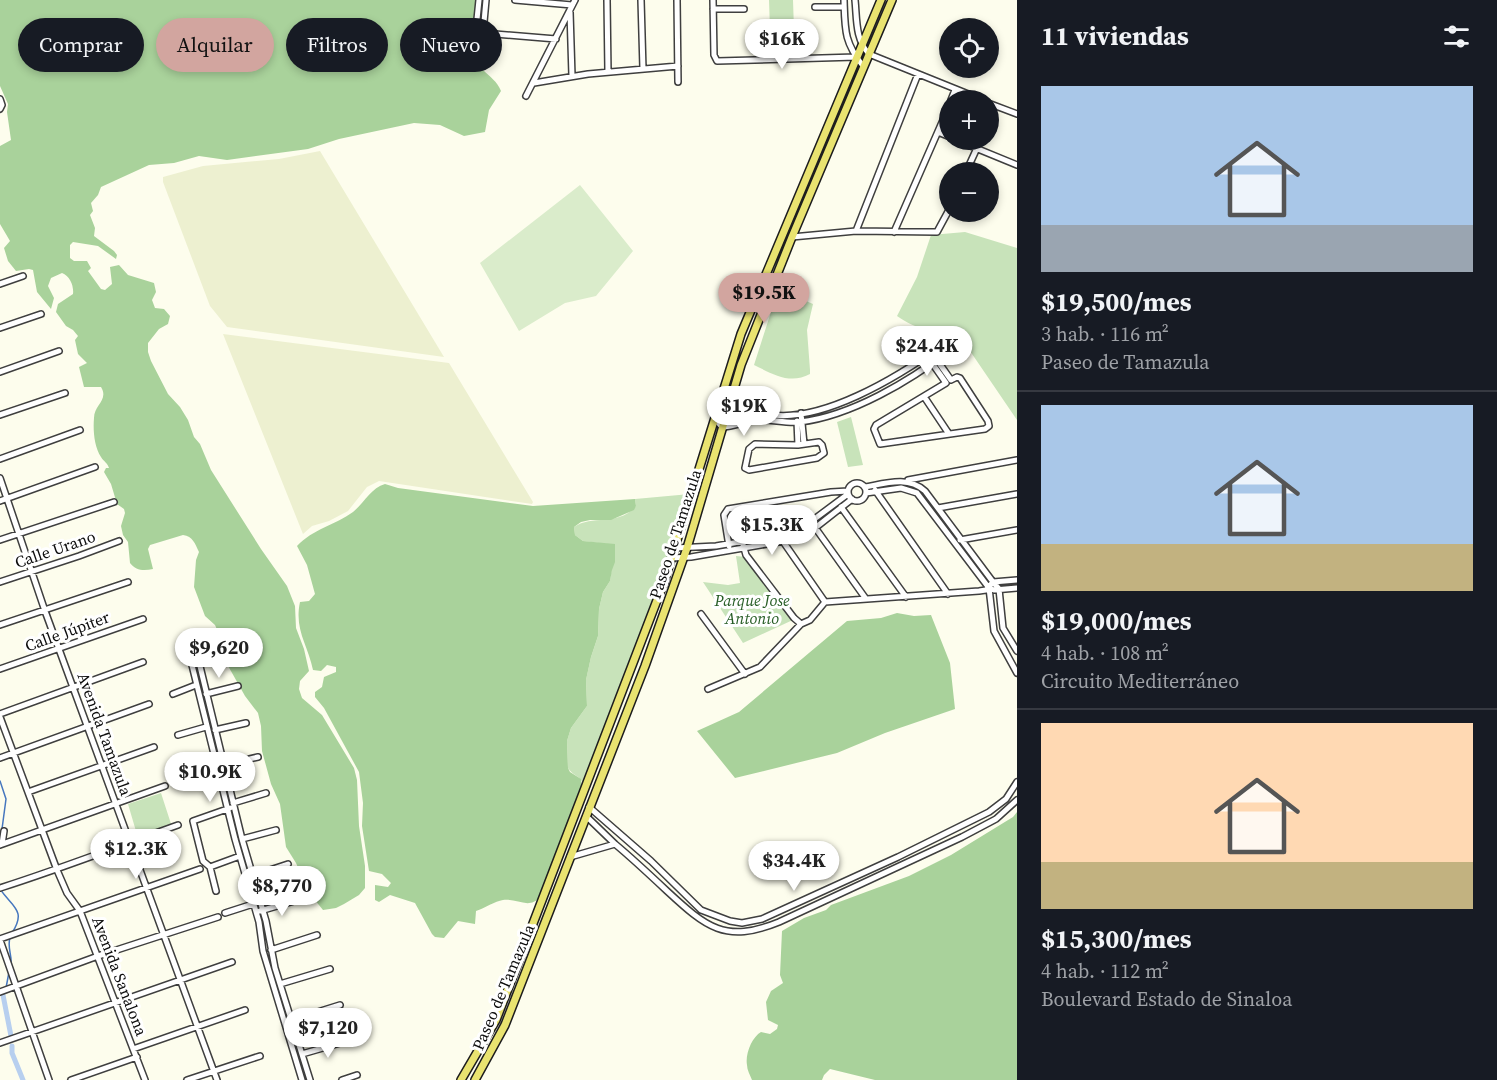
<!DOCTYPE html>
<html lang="es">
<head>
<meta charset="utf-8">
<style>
  body { margin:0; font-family:"Source Serif 4",serif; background:#20242c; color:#f1f3f6; height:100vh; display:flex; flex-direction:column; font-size:22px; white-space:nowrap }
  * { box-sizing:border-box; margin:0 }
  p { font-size:20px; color:#9ea1a6 }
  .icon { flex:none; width:33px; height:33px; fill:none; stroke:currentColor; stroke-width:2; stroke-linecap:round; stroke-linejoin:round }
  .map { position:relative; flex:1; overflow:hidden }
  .panel { display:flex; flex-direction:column; background:#171b24; width:480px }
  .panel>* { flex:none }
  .guide { position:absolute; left:18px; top:18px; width:570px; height:54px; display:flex; gap:12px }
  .buttons { position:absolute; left:939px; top:18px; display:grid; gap:12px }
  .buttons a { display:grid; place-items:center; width:60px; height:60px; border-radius:50%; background:#171b24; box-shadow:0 3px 9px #0003; font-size:30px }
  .price { position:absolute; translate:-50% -51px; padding:0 14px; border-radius:21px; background:#fff; color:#222; font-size:20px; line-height:39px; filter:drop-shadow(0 2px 3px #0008) }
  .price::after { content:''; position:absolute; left:50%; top:36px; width:18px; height:14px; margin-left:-9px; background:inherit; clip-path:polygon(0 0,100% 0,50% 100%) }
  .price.selected { background:#d2a59f; color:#111 }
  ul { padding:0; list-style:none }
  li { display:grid; align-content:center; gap:12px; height:318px; padding:0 24px }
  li+li { border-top:2px solid #363941 }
  li span { display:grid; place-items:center; height:186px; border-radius:0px; color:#555 }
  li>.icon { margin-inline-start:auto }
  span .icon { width:108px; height:108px; fill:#fffc; stroke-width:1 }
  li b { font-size:26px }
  h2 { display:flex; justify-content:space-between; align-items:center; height:72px; padding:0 24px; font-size:26px }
  .chip { padding:0 21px; border-radius:27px; background:#171b24; box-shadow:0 3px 9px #0003; font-size:21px; line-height:54px }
  .chip.selected { background:#d2a59f; color:#111 }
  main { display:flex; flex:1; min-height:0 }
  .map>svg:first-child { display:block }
  .farmland { fill:#edf0d0 }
  .green { fill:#c8e3ba }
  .forest { fill:#a9d29b }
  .pitch { fill:#daeccb }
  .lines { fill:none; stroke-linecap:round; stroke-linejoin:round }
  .stream { stroke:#4677be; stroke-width:1.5 }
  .canal { stroke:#b7cfef; stroke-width:5 }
  .minor-casing { stroke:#3f3f3f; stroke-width:8 }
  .major-casing { stroke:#1d1d1d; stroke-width:10 }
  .minor { stroke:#fff; stroke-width:5 }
  .major { stroke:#e9e370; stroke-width:7 }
  .labels { text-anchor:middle; stroke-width:6; stroke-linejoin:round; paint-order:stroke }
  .street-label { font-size:16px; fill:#0c0c0c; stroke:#fff }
  .park-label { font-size:16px; font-style:italic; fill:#255c24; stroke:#fff }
</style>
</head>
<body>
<main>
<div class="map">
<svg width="1017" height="1080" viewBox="0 0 1017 1080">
  <rect width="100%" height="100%" fill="#fdfded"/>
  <!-- farmland -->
  <path class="farmland" d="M320 151 444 357 227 327 210 306 163 182V177L203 166 279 159Z
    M223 334 449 363 533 502 532 504 379 481 367 487 348 511 329 521 312 526 303 534Z"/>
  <!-- green -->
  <path class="green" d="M769 0H793L794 30H770Z
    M965 232 1017 248V420L968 348 956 357 939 326C921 332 911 325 897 316L917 277 931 235Z
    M781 290 813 304 807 330 810 370V374C790 385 773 374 754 365L771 312Z
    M851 417 863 465 848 467 837 422Z
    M690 494 671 558 583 783C580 776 572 775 568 768L567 741 571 728 587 706 586 680 591 657 598 636 599 609 603 592 610 581 615 545 583 541 575 535 574 527C593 514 618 527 636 506L635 499Z
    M736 556 746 557 795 619 743 643 703 582 728 585 740 583Z
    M161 793 172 827 138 838 128 804Z"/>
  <!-- forest -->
  <path class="forest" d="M0 0H476C474 22 467 50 483 70 490 77 497 81 501 91L489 110 485 132 464 136 440 125 414 123 339 139 308 149 227 160 199 156 174 163 149 165 101 187 98 195 91 203 93 211 90 215 95 228 94 236 114 251 117 255 116 259 98 246 73 242 70 245V258L74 261H87L91 268 88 271 101 289 105 290 112 284 110 267 119 265 128 275 154 283 156 292 152 300 155 308 164 309 170 316 168 324 159 329 148 343V352L151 361 168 394 180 407 188 420 194 437 200 444 211 470 261 549 287 586 295 606 296 628 304 649 309 671 300 681 299 689 302 698 322 715 354 768 357 780 359 826 365 866V888L359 895 344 904 336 908 323 910 310 894 296 863 286 847 280 804 271 784 262 751 261 726 258 713 245 696 227 664 229 656 227 652 215 625 205 616 194 587 196 560 199 552C195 544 193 536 183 535L150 545 148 549 153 569C144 571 136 571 130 563L128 542 123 535 121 526 125 513 124 509 117 504 111 484 104 472 106 468H109C107 462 104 462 101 457 94 446 93 430 94 418 94 405 109 400 101 387H84L79 367 87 363 78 354 75 340 78 336 73 330 66 326 56 312 58 304 73 294C74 286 70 276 62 273L51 278 48 286 54 298 51 309 37 292 33 270 29 269 16 271 8 261 4 248 10 241 0 224V146L11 140 7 112 8 104 0 86Z
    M385 484 398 488 533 506 635 499 636 506 634 510 611 520H590L581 522 574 527 575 535 583 541 615 544V562L612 570 610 581 603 592 599 609 598 636 591 657 586 680 587 706 571 728 567 741 568 768 570 772 581 779 582 788 579 791 540 897C529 910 517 898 503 900 495 901 485 908 476 911L475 924 458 921 444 938 435 937 432 934 415 903 390 895 379 902 375 900V885L388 887 391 883 382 874 369 871 362 826 363 803 359 772 324 708 315 697V692L322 687 324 677 336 672V667L327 665 321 671 313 670C308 645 294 630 300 602L309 601 315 594 307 565 297 546C313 529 335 525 353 512 364 503 371 488 385 484Z
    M897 613 914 616 931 615 950 663 955 709 885 733 837 753 735 778 697 731 739 712 847 621 881 618Z
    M1017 812V1080H875L830 1069 824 1075 822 1080H752C750 1075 747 1070 747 1065 745 1054 752 1037 761 1032L770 1034 777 1029 778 1025 768 1020 766 1002 771 991 783 983 780 975 782 931 804 918 826 910 831 905 909 876 951 855 1013 817Z"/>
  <!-- pitch -->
  <path class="pitch" d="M580 185 633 251 596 296 565 303 519 331 480 263Z"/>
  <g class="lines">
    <!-- stream -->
    <path class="stream" d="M0 781 6 799 2 829
      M0 889C12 907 27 910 12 933
      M10 937C7 948 12 954 11 964
      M6 988 9 972"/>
    <!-- canal -->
    <path class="canal" d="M3 995 11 1036
      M12 1046V1053L23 1080"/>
    <defs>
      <path id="minor" d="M486 0 483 33 556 39
        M515 0 572 5
        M607 0 608 72
        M641 0 643 69
        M677 0 678 82
        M713 0 714 55 717 61 856 57
        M844 0C845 30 844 42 863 66
        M855 0C857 19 855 39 869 54L983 100
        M815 7H844
        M713 9H744
        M570 12 572 76
        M476 29 479 0
        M534 83 588 74 678 66
        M526 96 575 0
        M0 99 2 105 0 109
        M951 100 955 90
        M988 103 1017 114
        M938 132 950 137
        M956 140 1017 165
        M966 172 977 148
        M856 231 918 74
        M894 232 950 104
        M792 237 856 231 937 232 950 208
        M0 284 23 276
        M0 328 41 314
        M927 356 946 383 876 425 874 429 880 444 985 429 989 426 988 421 960 378 957 377 951 380 932 353
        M0 372 59 351
        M724 388C736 395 749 409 762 413 817 428 901 375 944 344
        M925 398 949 434
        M801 413 804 444
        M0 415 65 393
        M715 419 722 427C733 427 743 422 754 420 769 418 785 424 800 422 851 416 910 381 950 350
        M797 421 798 445
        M819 442 822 445 824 453 817 458 749 470 745 468 749 449 755 444 798 445Z
        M0 459 80 430
        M0 478 45 611 217 1080
        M908 480 1017 460
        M848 492a9 9 0 1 1 18 0a9 9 0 1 1-18 0Z
        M865 487C887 483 908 476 925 491L993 582 1017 580
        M875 490 948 594
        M866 493 901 488 917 493 989 588 994 590 1017 588
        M0 501 95 467
        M841 507 906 597
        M938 508 1017 494
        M814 526 866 599
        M0 540 114 502
        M782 540 825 602
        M960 540 1017 530
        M742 541 746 555 794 618 801 624 810 620 825 602 979 591 986 590 993 582 999 589 1003 628 1017 651
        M729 546 724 515 728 509 831 492 848 491
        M675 548 716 546 797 532 848 494
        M672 558 691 557 796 539 815 528 852 499
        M0 582 79 556 119 541
        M989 588 994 631 1017 673
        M701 614 745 674
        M0 625 128 582
        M0 669 143 619
        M708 689 760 667 801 624
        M173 694 196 685
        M206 694 238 686
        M0 714 143 662
        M0 717 57 870 67 893 80 911 145 1080
        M215 730 246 723
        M178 735 206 727
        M0 758 149 704
        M224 765 258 757
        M188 776 217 767
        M28 792 154 747
        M233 803 266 793
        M589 807 651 861 701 910 730 921 742 923 762 919 898 857 989 812 1006 799 1017 782
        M586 816 615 844
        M242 839 276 830
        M2 844 4 831
        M0 845 165 786
        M570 857 615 844C633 859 650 875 667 891 706 927 725 944 779 922L962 837 996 819 1017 800
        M210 867 240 856
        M252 876 288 864
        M0 888C60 869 119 846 178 825
        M216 891 210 867 203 861 193 821 230 808
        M260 911 301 899
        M225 913 253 904
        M0 939 200 869
        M0 940 49 1080
        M271 950 317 935
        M280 984 330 969
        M0 992 98 956 218 917
        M292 1020 340 1005
        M0 1043 232 962
        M133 1049 245 1010
        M302 1054 347 1041
        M71 1080 137 1057
        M187 1080 260 1056
        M302 1080 263 951 259 922 235 839 190 657 193 653 196 654 198 658 242 839 266 921 275 968 310 1080
        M342 1080 357 1075"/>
      <path id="major" d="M461 1080 496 1020 664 582 741 334 881 0
        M475 1080 505 1025 645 666 687 548 741 365 792 237 892 0"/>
    </defs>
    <!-- minor casing -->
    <use href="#minor" class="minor-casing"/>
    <!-- major casing -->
    <use href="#major" class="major-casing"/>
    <!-- minor -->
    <use href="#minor" class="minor"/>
    <!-- major -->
    <use href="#major" class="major"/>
  </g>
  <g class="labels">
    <!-- street labels -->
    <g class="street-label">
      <text transform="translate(675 534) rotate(-72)" y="6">Paseo de Tamazula</text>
      <text transform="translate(55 549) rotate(-19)" y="6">Calle Urano</text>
      <text transform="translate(67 631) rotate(-20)" y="6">Calle Júpiter</text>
      <text transform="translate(105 734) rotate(70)" y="6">Avenida Tamazula</text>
      <text transform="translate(120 976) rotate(69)" y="6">Avenida Sanalona</text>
      <text transform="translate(503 987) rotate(-67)" y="6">Paseo de Tamazula</text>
    </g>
    <!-- park labels -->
    <g class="park-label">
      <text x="752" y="606">Parque Jose<tspan x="752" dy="18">Antonio</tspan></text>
    </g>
  </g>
</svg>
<div class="buttons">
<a><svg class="icon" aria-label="locate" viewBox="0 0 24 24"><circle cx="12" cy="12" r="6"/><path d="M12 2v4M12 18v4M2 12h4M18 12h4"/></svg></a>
<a>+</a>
<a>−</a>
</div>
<b class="price" style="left:782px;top:70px">$16K</b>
<b class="price selected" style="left:764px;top:324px">$19.5K</b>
<b class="price" style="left:927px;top:377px">$24.4K</b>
<b class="price" style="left:744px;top:437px">$19K</b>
<b class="price" style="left:772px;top:556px">$15.3K</b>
<b class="price" style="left:219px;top:679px">$9,620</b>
<b class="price" style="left:210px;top:803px">$10.9K</b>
<b class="price" style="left:136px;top:880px">$12.3K</b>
<b class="price" style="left:794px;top:892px">$34.4K</b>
<b class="price" style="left:282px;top:917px">$8,770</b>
<b class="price" style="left:328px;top:1059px">$7,120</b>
<div class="guide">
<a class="chip">Comprar</a>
<a class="chip selected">Alquilar</a>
<a class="chip">Filtros</a>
<a class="chip">Nuevo</a>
</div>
</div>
<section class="panel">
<h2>11 viviendas<svg class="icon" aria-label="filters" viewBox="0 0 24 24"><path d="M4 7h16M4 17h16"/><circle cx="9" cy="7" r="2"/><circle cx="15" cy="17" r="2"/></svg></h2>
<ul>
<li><span style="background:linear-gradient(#a9c7e8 75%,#9aa5b1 0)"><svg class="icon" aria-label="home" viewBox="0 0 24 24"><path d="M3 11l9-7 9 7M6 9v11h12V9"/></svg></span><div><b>$19,500/mes</b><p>3 hab. · 116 m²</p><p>Paseo de Tamazula</p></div></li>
<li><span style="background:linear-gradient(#a9c7e8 75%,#c2b280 0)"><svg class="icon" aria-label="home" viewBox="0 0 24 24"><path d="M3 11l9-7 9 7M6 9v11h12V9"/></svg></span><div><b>$19,000/mes</b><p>4 hab. · 108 m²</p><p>Circuito Mediterráneo</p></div></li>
<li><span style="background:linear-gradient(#ffd9b3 75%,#c2b280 0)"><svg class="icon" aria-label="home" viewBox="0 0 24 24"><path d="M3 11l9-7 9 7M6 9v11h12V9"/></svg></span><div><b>$15,300/mes</b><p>4 hab. · 112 m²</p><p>Boulevard Estado de Sinaloa</p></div></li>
</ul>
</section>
</main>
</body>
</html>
